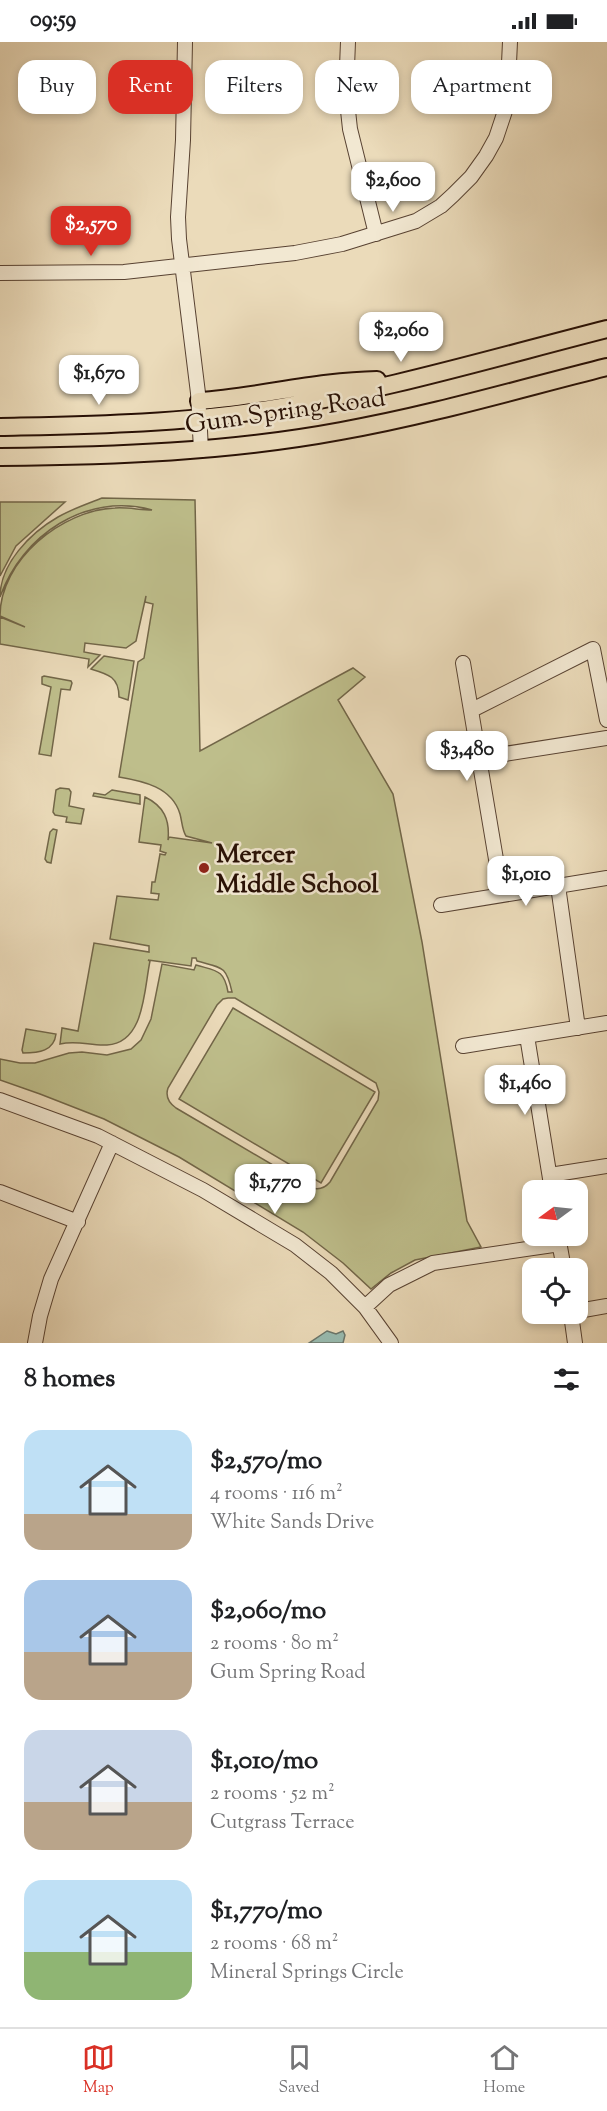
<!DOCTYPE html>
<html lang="en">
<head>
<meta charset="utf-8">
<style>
  body { margin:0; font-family:"Sorts Mill Goudy",serif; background:#f6f6f6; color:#202124; height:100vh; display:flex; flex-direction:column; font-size:22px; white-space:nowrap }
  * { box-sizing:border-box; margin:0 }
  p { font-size:20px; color:#757577 }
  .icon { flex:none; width:33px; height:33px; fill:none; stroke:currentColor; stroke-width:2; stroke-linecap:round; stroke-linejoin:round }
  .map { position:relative; height:1301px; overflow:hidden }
  .drawer { display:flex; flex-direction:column; background:#fff; flex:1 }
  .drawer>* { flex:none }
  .top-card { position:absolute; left:18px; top:18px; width:572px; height:54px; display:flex; gap:12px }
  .needle { width:39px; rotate:255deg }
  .buttons { position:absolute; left:522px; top:1138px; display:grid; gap:12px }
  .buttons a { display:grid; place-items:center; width:66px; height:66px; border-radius:12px; background:#fff; box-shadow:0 3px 9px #0003; font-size:30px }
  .price { position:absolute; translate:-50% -51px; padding:0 14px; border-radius:12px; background:#fff; color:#222; font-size:20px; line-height:39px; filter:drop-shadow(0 2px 3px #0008) }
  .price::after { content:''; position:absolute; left:50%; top:36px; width:18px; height:14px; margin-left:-9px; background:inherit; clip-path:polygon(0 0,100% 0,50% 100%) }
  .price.current { background:#d93025; color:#fff }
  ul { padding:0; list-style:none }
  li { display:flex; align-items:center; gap:18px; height:150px; padding:0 24px }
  li span { display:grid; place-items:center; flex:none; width:168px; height:120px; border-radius:18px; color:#555 }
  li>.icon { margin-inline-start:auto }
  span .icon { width:72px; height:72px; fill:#fffc; stroke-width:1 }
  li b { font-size:26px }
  h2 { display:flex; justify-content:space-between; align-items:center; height:72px; padding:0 24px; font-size:26px }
  .tag { padding:0 21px; border-radius:18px; background:#fff; box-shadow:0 3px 9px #0003; font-size:21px; line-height:54px }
  .tag.current { background:#d93025; color:#fff }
  .status { display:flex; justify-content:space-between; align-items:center; height:42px; padding:0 30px; background:#fff; direction:ltr }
  .status svg { height:16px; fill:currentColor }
  .menu { display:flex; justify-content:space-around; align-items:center; height:84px; border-top:2px solid #e0e0e0; background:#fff; font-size:16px; color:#757577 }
  .menu a { display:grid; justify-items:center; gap:3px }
  .menu .current { color:#d93025 }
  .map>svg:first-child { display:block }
  .green { fill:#bebe8b; stroke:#726648; stroke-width:1.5; fill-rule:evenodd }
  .water { fill:#98bbb0; stroke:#6b766b; stroke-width:1.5 }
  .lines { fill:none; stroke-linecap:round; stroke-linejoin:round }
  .minor-casing { stroke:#584232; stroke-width:16 }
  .major-casing { stroke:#270f04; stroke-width:20 }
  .minor { stroke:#f2e8d2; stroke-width:14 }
  .major { stroke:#ebdbba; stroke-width:16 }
  .poi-dot { fill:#8f2418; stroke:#f2e8d2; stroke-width:2 }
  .labels { text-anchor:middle; stroke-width:5; stroke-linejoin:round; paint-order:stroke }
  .street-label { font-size:26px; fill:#270f04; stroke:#f2e8d2 }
  .poi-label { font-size:26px; font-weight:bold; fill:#270f04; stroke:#f2e8d2; text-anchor:start }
</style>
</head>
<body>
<div class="status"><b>09:59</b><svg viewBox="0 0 49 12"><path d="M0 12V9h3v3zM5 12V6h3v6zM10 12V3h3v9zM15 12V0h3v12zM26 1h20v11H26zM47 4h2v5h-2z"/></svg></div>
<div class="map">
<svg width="607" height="1301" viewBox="0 0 607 1301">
  <rect width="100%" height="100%" fill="#ebdbba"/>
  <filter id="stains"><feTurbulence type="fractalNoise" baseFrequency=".00333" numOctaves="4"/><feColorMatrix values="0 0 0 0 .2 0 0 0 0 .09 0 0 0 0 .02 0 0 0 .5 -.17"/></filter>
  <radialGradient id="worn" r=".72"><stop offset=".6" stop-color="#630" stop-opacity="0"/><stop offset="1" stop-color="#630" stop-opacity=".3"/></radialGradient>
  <!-- green -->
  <path class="green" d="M102 456 195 458 200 709 353 626 365 635 338 658 393 752 422 900 467 1179 481 1205 415 1218 391 1231 371 1247 343 1221 303 1190 179 1115 104 1077 40 1052 0 1038V1017L20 1021H35L69 1011 82 1010 107 1013 131 1007 141 998 151 977 162 922 194 928 196 923C216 929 224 927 228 950H232C226 923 222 926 197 919L196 916H192L191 924 148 918 150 919C144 947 145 1001 107 1003 90 1004 78 998 60 1002L62 986 78 989 94 901 149 910V904L110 897 117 854 158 858 159 852 151 851 152 840H155L160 812 165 813 166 811 160 809 161 803 139 800 145 755C164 764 170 778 168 798L169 795 212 801 186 794C182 788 182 779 180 772 172 745 143 739 119 735L138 620 144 616 153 562 145 560 146 554 136 599 126 606 85 601 84 610 100 613 88 625 89 617 0 602V575L25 585 0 574C0 518 62 468 115 466 127 465 140 468 152 468 86 450 22 493 0 555 0 522 30 491 58 475 72 467 87 462 102 456ZM228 956H235L376 1041 379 1050 378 1058 330 1140C325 1146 319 1148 312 1146L176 1066C169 1061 165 1055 168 1046L217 963 223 957Z
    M0 460H65L16 504 0 534Z
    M104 614 134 619 128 658 119 655C119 635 108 632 91 627Z
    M44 634 71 639 72 641 70 648 61 647 51 714 39 712 51 645 42 642V635Z
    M60 746 69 747 71 750 69 764 84 767 81 782 66 780 67 775 55 773 53 770 56 748Z
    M112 748 140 753V762L93 754 94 751 105 753Z
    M53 787 57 788 51 821 47 820 45 817 50 790Z
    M233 966 375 1050 321 1141 179 1057Z
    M26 987 56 992C54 1009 39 1011 23 1011L22 1008Z"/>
  <!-- water -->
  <path class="water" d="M327 1289 336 1292 343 1289 345 1293 343 1301H309Z"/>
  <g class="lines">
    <defs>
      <path id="minor" d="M185 0 183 98 178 175 179 197 198 351 201 408
        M348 0 346 50 350 87 376 192
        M0 231 124 230 295 211 342 202 416 179 441 164 453 153 471 135 486 114 496 96 507 63 510 0
        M463 621 502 853
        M472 668 593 607 607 678
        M479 716 607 696
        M558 844 578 986
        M441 863 607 836
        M527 994 552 1149
        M463 1004 607 981
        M0 1058 98 1094 203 1148 295 1203 331 1231 365 1265 391 1301
        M550 1133 607 1124
        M0 1150 78 1180
        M558 1194 564 1227
        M365 1265 389 1243 433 1221 560 1202
        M578 1269 607 1264
        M571 1272 575 1301
        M35 1301 40 1274 51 1237 112 1101"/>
      <path id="major" d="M199 359C258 355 317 339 377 338
        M0 385C86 383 178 382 263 368 379 350 493 316 607 287
        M0 415C114 414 228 410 341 389 431 373 519 347 607 325"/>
    </defs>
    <!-- minor casing -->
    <use href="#minor" class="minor-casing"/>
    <!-- major casing -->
    <use href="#major" class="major-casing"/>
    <!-- minor -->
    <use href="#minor" class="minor"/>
    <!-- major -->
    <use href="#major" class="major"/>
  </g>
  <!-- markers -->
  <circle class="poi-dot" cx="204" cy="826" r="6"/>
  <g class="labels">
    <!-- street labels -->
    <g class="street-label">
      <text transform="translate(285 368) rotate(-8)" y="9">Gum Spring Road</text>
    </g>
    <!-- poi labels -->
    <g class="poi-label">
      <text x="216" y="820">Mercer<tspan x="216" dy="30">Middle School</tspan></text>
    </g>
  </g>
  <rect width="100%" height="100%" filter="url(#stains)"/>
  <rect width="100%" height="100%" fill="url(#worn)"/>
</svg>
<div class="buttons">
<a><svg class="needle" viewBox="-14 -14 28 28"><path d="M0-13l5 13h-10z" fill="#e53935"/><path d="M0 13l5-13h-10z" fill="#757577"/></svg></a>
<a><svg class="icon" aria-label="locate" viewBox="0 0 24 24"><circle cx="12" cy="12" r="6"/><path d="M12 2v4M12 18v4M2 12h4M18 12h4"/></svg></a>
</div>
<b class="price" style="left:393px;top:171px">$2,600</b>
<b class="price current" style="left:91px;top:215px">$2,570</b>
<b class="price" style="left:401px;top:321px">$2,060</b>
<b class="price" style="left:99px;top:364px">$1,670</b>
<b class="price" style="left:467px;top:740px">$3,480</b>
<b class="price" style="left:526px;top:865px">$1,010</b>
<b class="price" style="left:525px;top:1074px">$1,460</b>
<b class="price" style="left:275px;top:1173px">$1,770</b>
<div class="top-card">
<a class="tag">Buy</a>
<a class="tag current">Rent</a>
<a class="tag">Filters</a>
<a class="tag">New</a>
<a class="tag">Apartment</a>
</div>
</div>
<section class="drawer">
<h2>8 homes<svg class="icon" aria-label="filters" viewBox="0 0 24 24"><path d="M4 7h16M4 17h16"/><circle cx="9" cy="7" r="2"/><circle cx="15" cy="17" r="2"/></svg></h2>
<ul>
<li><span style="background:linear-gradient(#bfe0f5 70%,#b9a48a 0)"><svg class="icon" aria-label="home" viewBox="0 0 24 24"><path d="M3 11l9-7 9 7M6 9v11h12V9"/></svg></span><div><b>$2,570/mo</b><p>4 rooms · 116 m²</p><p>White Sands Drive</p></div></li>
<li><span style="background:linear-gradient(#a9c7e8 60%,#b9a48a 0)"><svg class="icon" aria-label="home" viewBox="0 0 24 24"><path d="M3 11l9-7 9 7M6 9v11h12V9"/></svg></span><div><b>$2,060/mo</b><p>2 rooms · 80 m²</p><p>Gum Spring Road</p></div></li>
<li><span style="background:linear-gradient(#c9d6e8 60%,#b9a48a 0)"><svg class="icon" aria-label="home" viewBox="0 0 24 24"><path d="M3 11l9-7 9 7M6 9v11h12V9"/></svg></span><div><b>$1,010/mo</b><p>2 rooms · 52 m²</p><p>Cutgrass Terrace</p></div></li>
<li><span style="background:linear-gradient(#bfe0f5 60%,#8fb573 0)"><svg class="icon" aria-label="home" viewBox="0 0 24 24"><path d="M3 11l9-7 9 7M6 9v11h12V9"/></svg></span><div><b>$1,770/mo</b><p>2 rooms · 68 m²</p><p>Mineral Springs Circle</p></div></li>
</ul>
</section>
<nav class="menu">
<a class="current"><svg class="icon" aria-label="map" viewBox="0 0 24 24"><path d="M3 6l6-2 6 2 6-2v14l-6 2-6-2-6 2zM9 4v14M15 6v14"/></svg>Map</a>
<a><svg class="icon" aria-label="saved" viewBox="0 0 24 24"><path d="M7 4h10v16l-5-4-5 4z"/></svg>Saved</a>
<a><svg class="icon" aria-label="home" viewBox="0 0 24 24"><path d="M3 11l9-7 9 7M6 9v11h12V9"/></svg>Home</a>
</nav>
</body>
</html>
